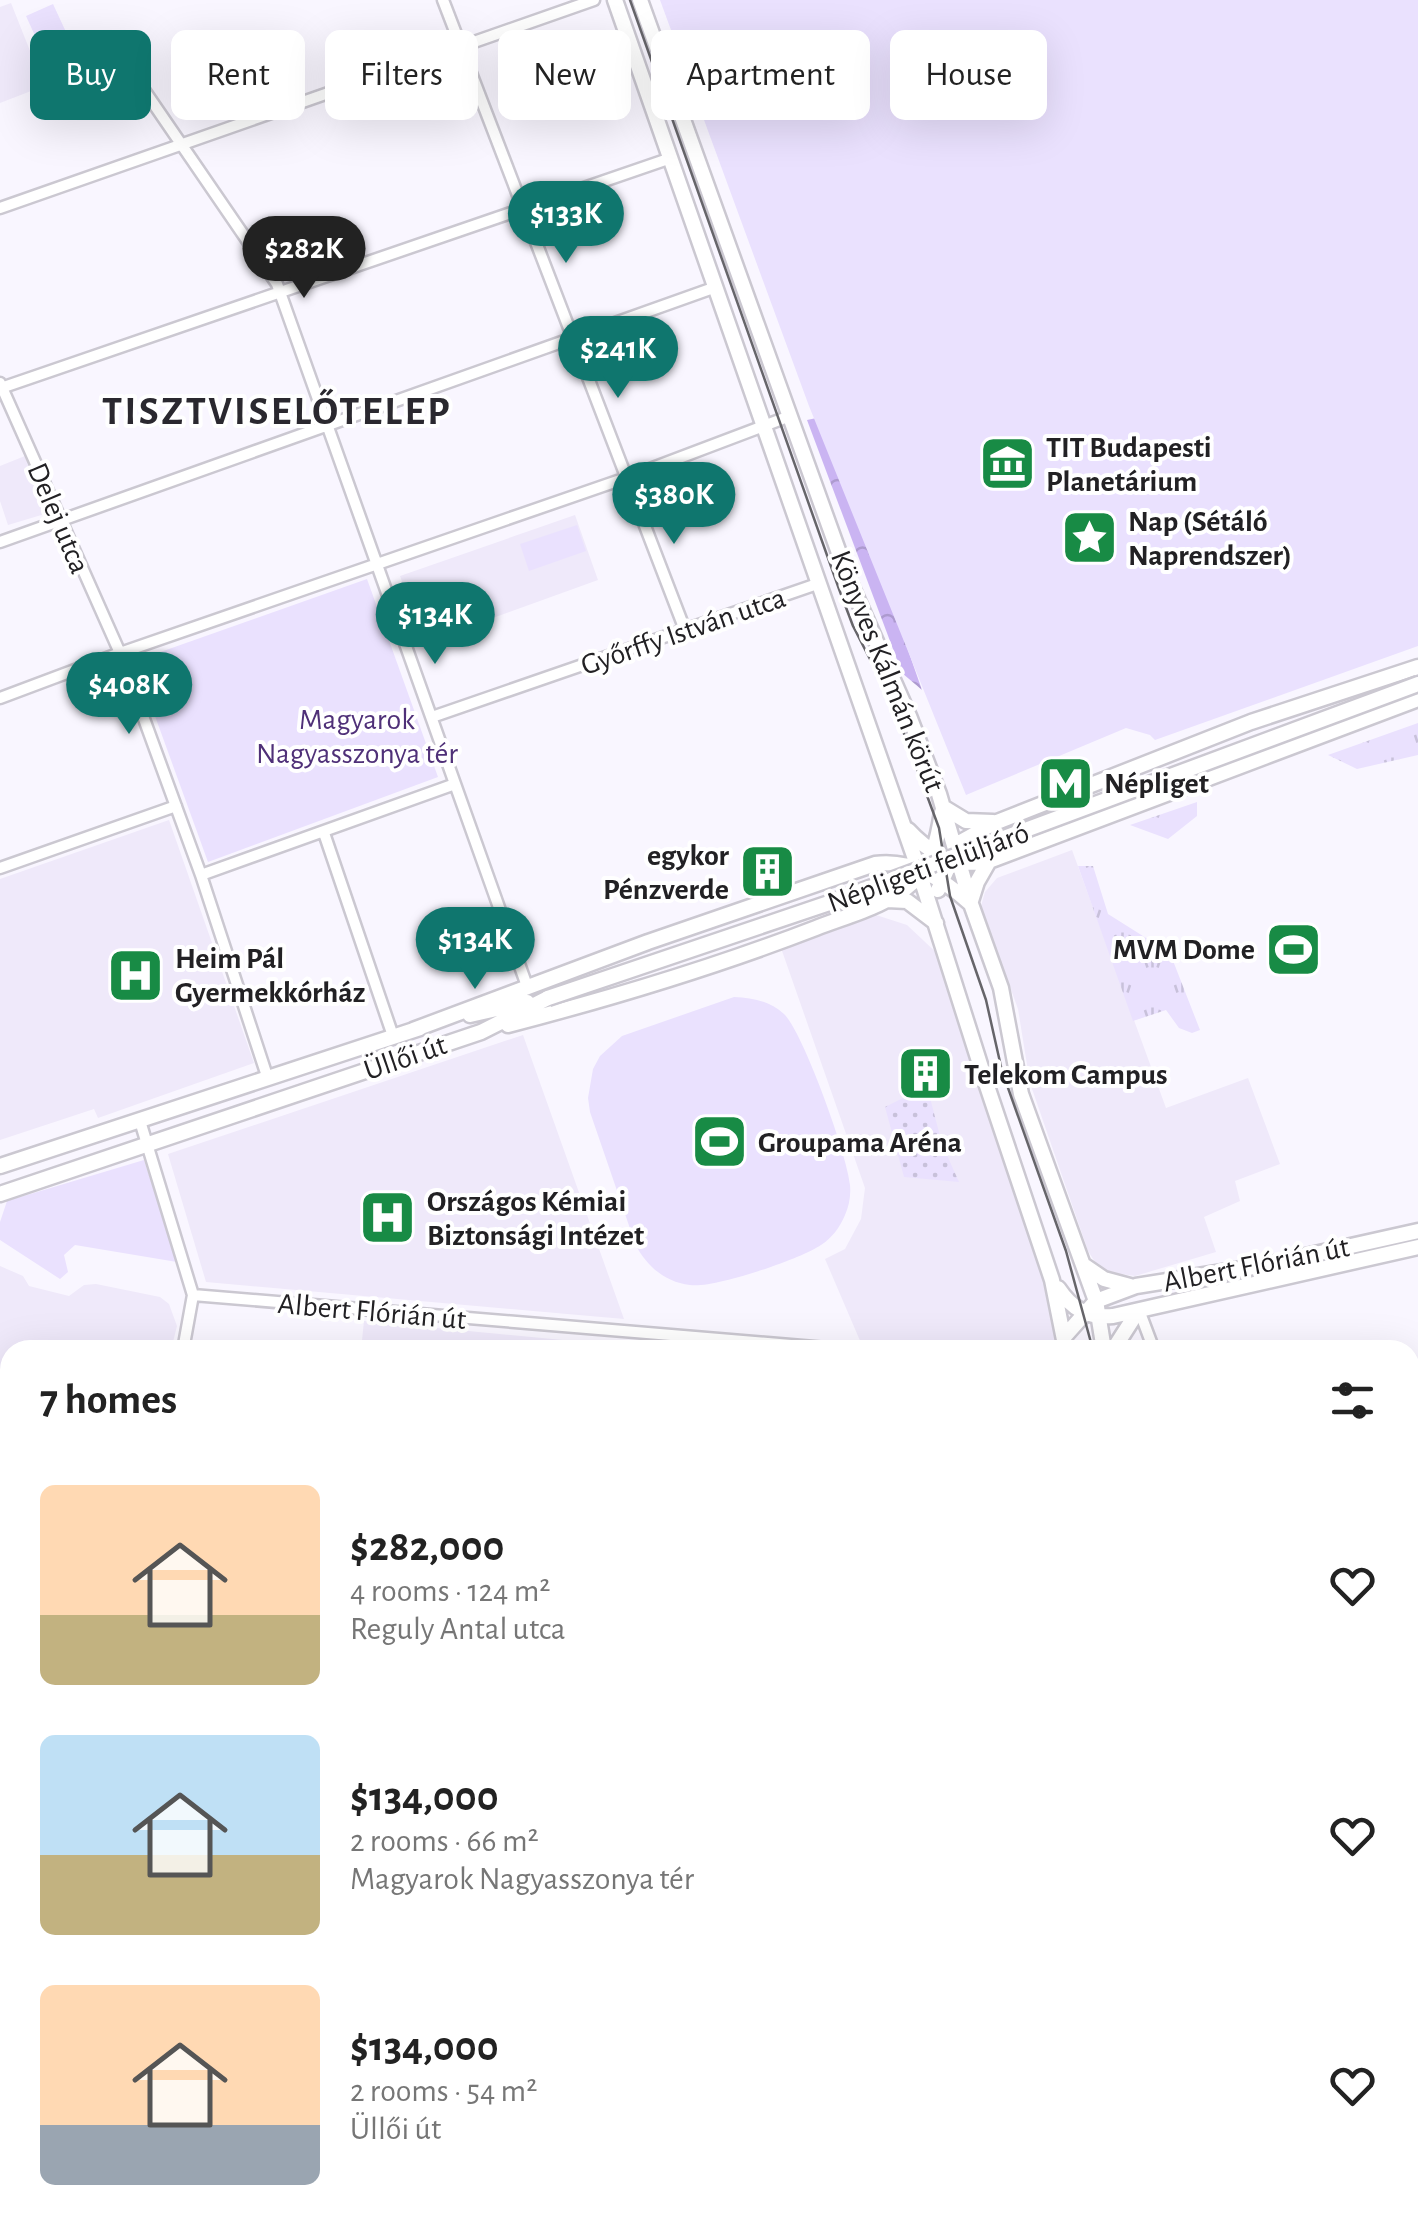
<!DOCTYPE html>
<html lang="en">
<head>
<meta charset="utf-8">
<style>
  body { margin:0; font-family:"Alegreya Sans",sans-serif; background:#f6f6f6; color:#222; height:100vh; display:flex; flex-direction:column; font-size:38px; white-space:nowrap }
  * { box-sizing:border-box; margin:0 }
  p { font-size:32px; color:#767676 }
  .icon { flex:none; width:55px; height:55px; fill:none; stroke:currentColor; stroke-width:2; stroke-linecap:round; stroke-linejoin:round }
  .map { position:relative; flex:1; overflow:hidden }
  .panel { position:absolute; left:0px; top:1340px; width:1420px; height:892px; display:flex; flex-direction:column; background:#fff; border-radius:30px 30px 0 0; box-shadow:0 10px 40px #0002 }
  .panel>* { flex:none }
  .top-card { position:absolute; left:30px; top:30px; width:1360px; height:90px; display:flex; gap:20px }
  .price { position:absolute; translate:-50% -85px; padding:0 22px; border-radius:35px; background:#0f766e; color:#fff; font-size:32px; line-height:65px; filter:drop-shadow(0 2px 5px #0008) }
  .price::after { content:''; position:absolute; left:50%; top:60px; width:30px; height:22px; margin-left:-15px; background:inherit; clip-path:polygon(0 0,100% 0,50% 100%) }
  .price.active { background:#222; color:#fff }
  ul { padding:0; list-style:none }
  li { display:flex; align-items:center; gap:30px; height:250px; padding:0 40px }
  li span { display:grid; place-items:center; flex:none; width:280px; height:200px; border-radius:15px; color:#555 }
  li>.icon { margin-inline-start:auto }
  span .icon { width:120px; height:120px; fill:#fffc; stroke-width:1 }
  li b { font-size:42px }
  h2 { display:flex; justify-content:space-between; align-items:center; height:120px; padding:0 40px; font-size:42px }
  .pill { padding:0 35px; border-radius:15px; background:#fff; box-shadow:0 10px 40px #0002; font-size:35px; line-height:90px }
  .pill.active { background:#0f766e; color:#fff }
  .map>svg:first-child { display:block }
  .built { fill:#efe9fa }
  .grass { fill:url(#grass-tufts) }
  .forest { fill:url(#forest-crowns) }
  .park { fill:#eae1fe }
  .garden { fill:url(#garden-dots) }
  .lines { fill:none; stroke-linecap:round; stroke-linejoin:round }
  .minor-casing { stroke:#cbc8d1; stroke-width:15 }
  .major-casing { stroke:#cbc8d1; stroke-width:19 }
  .minor { stroke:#fff; stroke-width:10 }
  .major { stroke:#fff; stroke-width:14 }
  .tram { stroke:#66656a; stroke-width:2.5 }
  .rail { stroke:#66656a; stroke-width:2.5; stroke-dasharray:5 10; stroke-linecap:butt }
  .major-bridge-casing { stroke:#cbc8d1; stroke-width:19; stroke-linecap:butt }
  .major-bridge { stroke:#fff; stroke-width:14 }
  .labels { text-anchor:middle; stroke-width:8; stroke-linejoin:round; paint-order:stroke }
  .poi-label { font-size:30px; font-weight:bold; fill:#222124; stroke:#fff; text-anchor:start }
  .street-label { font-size:30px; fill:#222124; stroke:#fff }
  .park-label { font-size:30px; fill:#4f3078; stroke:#fff }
  .district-label { font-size:40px; font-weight:bold; letter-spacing:2.5px; fill:#2a282f; stroke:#fff }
</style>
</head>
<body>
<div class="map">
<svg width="1418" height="2231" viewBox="0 0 1418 2231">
  <defs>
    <pattern id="grass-tufts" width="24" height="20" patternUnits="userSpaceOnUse" patternTransform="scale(2.5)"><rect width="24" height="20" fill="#eae1fe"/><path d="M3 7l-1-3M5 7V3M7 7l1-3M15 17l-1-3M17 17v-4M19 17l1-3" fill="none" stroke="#c8c1da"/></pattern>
    <pattern id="forest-crowns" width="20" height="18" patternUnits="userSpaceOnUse" patternTransform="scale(2.5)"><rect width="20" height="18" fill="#cab4f2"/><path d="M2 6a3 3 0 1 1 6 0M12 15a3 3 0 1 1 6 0" fill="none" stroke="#ad9acf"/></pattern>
    <pattern id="garden-dots" width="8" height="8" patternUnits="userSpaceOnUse" patternTransform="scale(2.5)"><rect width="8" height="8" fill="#eae1fe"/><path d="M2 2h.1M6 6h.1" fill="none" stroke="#c8c1da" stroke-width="1.8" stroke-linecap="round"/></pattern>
  </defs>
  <rect width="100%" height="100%" fill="#f9f6ff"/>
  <!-- built -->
  <path class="built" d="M11 3 44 86 0 103V7Z
    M25 456 48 513 8 525 0 501V466Z
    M575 515 598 580 424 643 400 576Z
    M169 820 254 1063 98 1118 94 1109 0 1140V879Z
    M1072 850 1166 1108 1248 1078 1280 1164 1235 1181 1240 1201 1204 1217 1216 1252 1135 1276 1107 1272 1095 1262 1088 1251 1030 1083 1018 1009 981 906 985 892 997 878Z
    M876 915 907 925 941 957 1042 1260 1060 1350H944L861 1343 825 1259 845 1249 861 1219 865 1188 781 948Z
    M523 1035 624 1319 206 1282 168 1154Z
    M0 1266 23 1276 29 1286 69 1296 84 1285 96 1284 160 1297 169 1304 177 1326 171 1350H10V1895L0 1892Z
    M364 1321 667 1350H361Z
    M1418 1512V2231H956L962 2222H1410V1531Z
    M421 2222H654L664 2231H419Z"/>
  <!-- grass -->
  <path class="grass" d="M1418 723V755L1357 769 1328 755Z
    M1197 802V816L1168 839 1130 825Z
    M1078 866H1093L1108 914 1170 953 1200 1030 1192 1033 1179 1028 1166 1010 1133 1021Z"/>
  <!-- forest -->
  <path class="forest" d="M826 416 922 690 902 673 807 420Z"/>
  <!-- park -->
  <path class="park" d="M660 0H1418V646L1155 740 1150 735 1126 728 966 795 809 406Z
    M53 4 79 60 52 73 26 16Z
    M577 525 586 551 529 571 520 544Z
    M367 579 438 777 208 862 135 661Z
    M734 997C753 998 770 1001 784 1014 803 1032 848 1157 850 1185 851 1196 849 1206 845 1215 840 1227 832 1238 821 1245 801 1259 713 1289 690 1285 665 1282 648 1267 636 1246L590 1112 588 1098 593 1069 600 1056 622 1036Z
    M144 1160 177 1262 75 1245 64 1255 68 1272 60 1279 0 1240V1222L7 1201Z"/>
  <!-- garden -->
  <path class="garden" d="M927 1086 942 1144 959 1182 904 1177 885 1107Z"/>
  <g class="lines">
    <defs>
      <path id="minor" d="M443 0 685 630
        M140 84 277 284 527 986
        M0 208 594 0
        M0 383 120 653 201 875 268 1079
        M1 388 671 158
        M0 542 716 287
        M0 698 120 653 626 478 790 416
        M432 717 820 583
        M324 833 393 1036
        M0 868 176 806
        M201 875 455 784
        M140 1121 193 1295 183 1350
        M193 1295 850 1350
        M1139 1310 1154 1350
        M1410 1399 1418 1400
        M1410 1497 1418 1477
        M0 1901 10 1903
        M0 2137 10 2095
        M1027 2231 1034 2222"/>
      <path id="major" d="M615 0 914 856 985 1080 1052 1280 1066 1350
        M640 0 848 578 909 716 939 794 971 904 1001 988 1021 1094 1096 1301 1104 1350
        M943 807 966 821 993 822
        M908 830C930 854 957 868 989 861L1418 699
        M938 890 959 843 997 822 1251 722 1418 667
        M887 900 907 901 936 923
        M971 901 977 882 989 861
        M470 1015 527 1002
        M508 1025C612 998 715 967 816 928 849 915 887 906 913 882 933 863 938 838 942 812
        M413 1030 648 942 875 864C912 859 943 879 971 904
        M0 1166 420 1028
        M0 1194 481 1032 548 998
        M1085 1266 1104 1279 1130 1286
        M1058 1288C1072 1309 1087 1318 1113 1316L1418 1247
        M1064 1337 1096 1301 1136 1286 1266 1265 1418 1231
        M1113 1350 1138 1311
        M816 2231 822 2222
        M852 2231 858 2222"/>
    </defs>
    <!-- minor casing -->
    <use href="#minor" class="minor-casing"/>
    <!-- major casing -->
    <use href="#major" class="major-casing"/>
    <!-- minor -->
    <use href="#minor" class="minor"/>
    <!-- major -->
    <use href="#major" class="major"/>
    <!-- tram -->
    <path class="tram" d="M630 0 839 589 853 626 893 704 939 828 950 896 986 1000 1002 1071 1066 1251 1093 1350
      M839 2231 846 2222"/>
    <!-- rail -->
    <path class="rail" d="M1410 1541 1418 1532
      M1410 1636 1418 1615
      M1410 1673 1418 1652
      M1410 1767 1418 1746
      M1418 2044 1412 2112 1418 2174
      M1410 2054 1418 2018
      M1410 2169 1418 2199
      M1410 2202 1418 2229
      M1116 2231 1121 2222
      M1141 2231 1146 2222
      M1188 2231 1193 2222"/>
    <defs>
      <path id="major-bridge" d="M548 998 832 902 1418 684"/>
    </defs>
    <!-- major-bridge casing -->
    <use href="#major-bridge" class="major-bridge-casing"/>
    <!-- major-bridge -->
    <use href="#major-bridge" class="major-bridge"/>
  </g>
  <!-- icons -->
  <defs>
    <symbol id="museum-square" viewBox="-11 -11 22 22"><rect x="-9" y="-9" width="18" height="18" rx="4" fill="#188b45" stroke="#fff"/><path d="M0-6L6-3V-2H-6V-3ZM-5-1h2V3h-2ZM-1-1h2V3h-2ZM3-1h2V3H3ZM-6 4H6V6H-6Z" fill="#fff"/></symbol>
    <symbol id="sight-square" viewBox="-11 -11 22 22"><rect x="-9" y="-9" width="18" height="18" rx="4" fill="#188b45" stroke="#fff"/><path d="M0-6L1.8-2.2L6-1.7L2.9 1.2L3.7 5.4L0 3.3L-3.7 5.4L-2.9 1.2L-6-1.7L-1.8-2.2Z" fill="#fff"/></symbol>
    <symbol id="metro-square" viewBox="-11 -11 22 22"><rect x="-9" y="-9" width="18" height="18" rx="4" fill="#188b45" stroke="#fff"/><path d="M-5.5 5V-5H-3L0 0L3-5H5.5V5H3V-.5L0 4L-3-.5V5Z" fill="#fff"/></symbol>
    <symbol id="building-square" viewBox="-11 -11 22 22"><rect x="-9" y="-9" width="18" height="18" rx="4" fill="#188b45" stroke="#fff"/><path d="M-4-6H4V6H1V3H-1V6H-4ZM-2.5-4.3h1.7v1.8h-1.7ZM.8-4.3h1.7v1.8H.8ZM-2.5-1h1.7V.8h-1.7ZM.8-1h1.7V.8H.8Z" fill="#fff"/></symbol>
    <symbol id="stadium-square" viewBox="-11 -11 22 22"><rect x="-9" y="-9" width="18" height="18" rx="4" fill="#188b45" stroke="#fff"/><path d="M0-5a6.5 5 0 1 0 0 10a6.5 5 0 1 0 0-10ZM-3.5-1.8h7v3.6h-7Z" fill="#fff"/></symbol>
    <symbol id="hospital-square" viewBox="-11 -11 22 22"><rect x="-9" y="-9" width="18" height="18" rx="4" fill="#188b45" stroke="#fff"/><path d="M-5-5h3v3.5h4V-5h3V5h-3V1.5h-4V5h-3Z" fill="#fff"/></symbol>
  </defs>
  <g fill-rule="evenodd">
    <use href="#museum-square" x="976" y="432" width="63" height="63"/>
    <use href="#sight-square" x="1058" y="506" width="63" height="63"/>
    <use href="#metro-square" x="1034" y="752" width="63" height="63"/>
    <use href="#building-square" x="736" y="840" width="63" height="63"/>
    <use href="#stadium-square" x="1262" y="918" width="63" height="63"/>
    <use href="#hospital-square" x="104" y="944" width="63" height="63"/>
    <use href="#building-square" x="894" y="1042" width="63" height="63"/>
    <use href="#stadium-square" x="688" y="1110" width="63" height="63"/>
    <use href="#hospital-square" x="356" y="1186" width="63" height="63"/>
  </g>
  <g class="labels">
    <!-- poi labels -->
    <g class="poi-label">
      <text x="1046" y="457">TIT Budapesti<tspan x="1046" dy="34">Planetárium</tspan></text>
      <text x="1128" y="531">Nap (Sétáló<tspan x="1128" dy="34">Naprendszer)</tspan></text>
      <text x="1104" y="793">Népliget</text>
      <text x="729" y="865" text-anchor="end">egykor<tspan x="729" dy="34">Pénzverde</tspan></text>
      <text x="1255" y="959" text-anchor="end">MVM Dome</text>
      <text x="175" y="968">Heim Pál<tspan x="175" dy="34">Gyermekkórház</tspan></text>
      <text x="964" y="1084">Telekom Campus</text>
      <text x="758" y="1152">Groupama Aréna</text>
      <text x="427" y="1211">Országos Kémiai<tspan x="427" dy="34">Biztonsági Intézet</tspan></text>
    </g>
    <!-- street labels -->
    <g class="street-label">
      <text transform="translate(59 518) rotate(67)" y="10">Delej utca</text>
      <text transform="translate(683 631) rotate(-19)" y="10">Győrffy István utca</text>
      <text transform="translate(888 671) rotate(68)" y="10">Könyves Kálmán körút</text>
      <text transform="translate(928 867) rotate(-20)" y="10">Népligeti felüljáró</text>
      <text transform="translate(405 1057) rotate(-19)" y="10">Üllői út</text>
      <text transform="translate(1256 1264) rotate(-11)" y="10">Albert Flórián út</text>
      <text transform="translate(372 1311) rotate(5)" y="10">Albert Flórián út</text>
    </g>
    <!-- park labels -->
    <g class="park-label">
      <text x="357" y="729">Magyarok<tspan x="357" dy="34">Nagyasszonya tér</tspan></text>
    </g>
    <!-- district labels -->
    <g class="district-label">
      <text x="277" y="424">TISZTVISELŐTELEP</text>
    </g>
  </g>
</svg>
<b class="price" style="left:566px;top:266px">$133K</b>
<b class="price active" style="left:304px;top:301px">$282K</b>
<b class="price" style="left:618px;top:401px">$241K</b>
<b class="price" style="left:674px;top:547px">$380K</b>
<b class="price" style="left:435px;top:667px">$134K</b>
<b class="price" style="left:129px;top:737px">$408K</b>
<b class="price" style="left:475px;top:992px">$134K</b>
<div class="top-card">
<a class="pill active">Buy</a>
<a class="pill">Rent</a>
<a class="pill">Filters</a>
<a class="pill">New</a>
<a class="pill">Apartment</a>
<a class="pill">House</a>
</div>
<section class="panel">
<h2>7 homes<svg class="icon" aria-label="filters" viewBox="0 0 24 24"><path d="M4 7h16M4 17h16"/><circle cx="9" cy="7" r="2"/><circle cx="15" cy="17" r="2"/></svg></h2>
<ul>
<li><span style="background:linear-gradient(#ffd9b3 65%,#c2b280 0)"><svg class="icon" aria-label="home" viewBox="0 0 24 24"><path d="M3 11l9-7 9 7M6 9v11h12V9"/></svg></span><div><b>$282,000</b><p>4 rooms · 124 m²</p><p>Reguly Antal utca</p></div><svg class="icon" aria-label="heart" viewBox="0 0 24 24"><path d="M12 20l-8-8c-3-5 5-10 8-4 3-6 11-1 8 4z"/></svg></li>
<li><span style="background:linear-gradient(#bfe0f5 60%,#c2b280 0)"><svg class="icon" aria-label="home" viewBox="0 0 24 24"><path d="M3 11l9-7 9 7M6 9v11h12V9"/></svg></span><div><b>$134,000</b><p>2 rooms · 66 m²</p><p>Magyarok Nagyasszonya tér</p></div><svg class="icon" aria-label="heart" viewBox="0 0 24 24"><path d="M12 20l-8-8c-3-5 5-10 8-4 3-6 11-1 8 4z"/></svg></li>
<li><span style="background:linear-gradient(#ffd9b3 70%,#9aa5b1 0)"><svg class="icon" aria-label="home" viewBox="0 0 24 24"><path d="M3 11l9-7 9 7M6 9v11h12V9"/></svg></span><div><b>$134,000</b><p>2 rooms · 54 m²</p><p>Üllői út</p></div><svg class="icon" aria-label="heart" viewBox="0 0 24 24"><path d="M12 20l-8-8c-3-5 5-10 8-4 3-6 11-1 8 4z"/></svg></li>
</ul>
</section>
</div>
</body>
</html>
